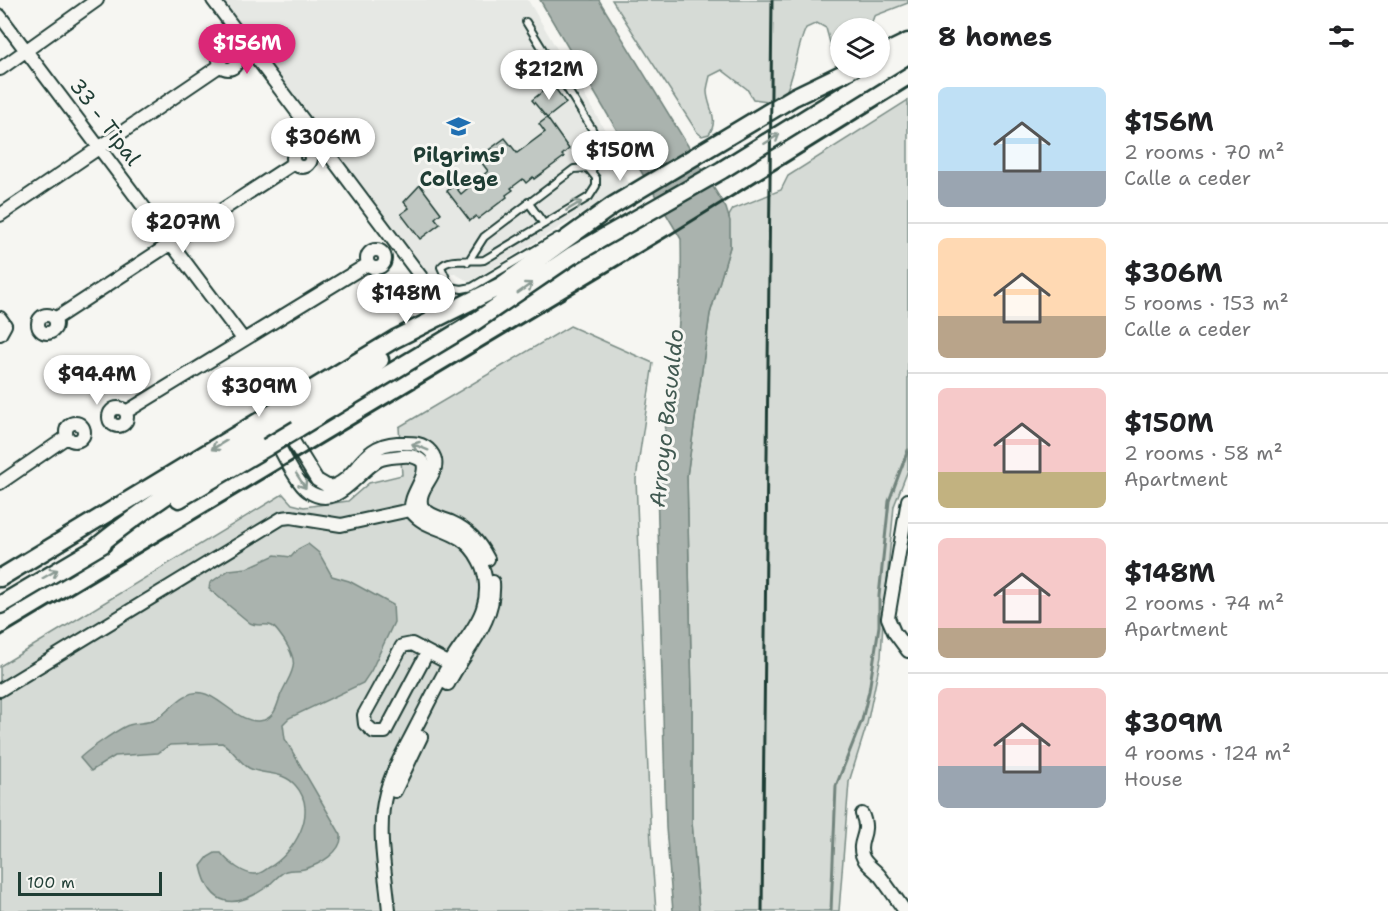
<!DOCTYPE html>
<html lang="en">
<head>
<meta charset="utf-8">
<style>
  body { margin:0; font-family:"Shantell Sans",sans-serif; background:#f2f2f2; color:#202124; height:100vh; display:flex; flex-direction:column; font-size:22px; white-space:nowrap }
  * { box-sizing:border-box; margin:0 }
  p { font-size:20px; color:#757577 }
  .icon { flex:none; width:33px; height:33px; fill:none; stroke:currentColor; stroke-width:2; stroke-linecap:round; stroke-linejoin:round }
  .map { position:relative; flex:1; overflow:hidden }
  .side { display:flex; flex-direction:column; background:#fff; width:480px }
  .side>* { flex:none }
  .buttons { position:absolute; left:830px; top:18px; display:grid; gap:12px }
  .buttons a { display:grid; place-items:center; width:60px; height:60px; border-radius:50%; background:#fff; box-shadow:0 2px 4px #0004; font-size:30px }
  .scale { position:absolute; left:18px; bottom:15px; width:144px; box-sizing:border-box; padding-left:6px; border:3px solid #1f3d34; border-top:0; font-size:16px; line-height:21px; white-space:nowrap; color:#1f3d34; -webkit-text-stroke:4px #f6f6f2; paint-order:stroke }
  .price { position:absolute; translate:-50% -51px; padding:0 14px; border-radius:21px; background:#fff; color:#222; font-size:20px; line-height:39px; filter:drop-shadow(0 2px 3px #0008) }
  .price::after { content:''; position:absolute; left:50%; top:36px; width:18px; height:14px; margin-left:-9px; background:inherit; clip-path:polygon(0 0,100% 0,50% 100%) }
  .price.on { background:#db2777; color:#fff }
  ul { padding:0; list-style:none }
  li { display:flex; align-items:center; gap:18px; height:150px; padding:0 30px }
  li+li { border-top:2px solid #e0e0e0 }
  li span { display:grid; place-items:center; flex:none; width:168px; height:120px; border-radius:9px; color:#555 }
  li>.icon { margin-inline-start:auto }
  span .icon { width:72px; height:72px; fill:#fffc; stroke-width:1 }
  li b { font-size:26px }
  h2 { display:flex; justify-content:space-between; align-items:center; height:72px; padding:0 30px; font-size:26px }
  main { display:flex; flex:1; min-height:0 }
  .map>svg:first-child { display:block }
  .built { fill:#e6e8e4 }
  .green { fill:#d6dbd6; stroke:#7a8c85; stroke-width:1.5 }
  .water { fill:#aab3ae; stroke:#72847d; stroke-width:1.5 }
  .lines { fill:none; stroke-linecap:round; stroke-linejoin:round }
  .stream { stroke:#72847d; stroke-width:3 }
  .building { fill:#c1c8c3; stroke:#1f3d34; stroke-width:1.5 }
  .lane-casing { stroke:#1f3d34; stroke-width:10 }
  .street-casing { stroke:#1f3d34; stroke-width:16 }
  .secondary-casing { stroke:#1f3d34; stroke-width:21 }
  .lane { stroke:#f6f6f2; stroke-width:6 }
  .street { stroke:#f6f6f2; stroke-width:12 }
  .secondary { stroke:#f6f6f2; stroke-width:16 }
  .rail { stroke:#1f3d34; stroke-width:3 }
  .secondary-bridge-casing { stroke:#1f3d34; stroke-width:21; stroke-linecap:butt }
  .secondary-bridge { stroke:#f6f6f2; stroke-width:16 }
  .oneway { stroke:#8a9a93 }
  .labels { text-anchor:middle; stroke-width:6; stroke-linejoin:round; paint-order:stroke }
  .street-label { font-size:21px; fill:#1f3d34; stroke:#f6f6f2 }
  .poi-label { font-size:21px; font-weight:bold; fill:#1f3d34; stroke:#f6f6f2 }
  .water-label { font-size:22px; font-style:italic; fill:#425a52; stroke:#f6f6f2 }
</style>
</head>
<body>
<main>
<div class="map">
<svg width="908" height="911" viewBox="0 0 908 911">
  <rect width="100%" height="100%" fill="#f6f6f2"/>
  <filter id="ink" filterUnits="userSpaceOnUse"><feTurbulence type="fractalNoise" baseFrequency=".0167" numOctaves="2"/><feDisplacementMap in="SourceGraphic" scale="12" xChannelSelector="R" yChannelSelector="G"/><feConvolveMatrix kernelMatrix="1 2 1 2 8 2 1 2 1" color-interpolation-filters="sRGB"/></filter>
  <g filter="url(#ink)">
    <!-- built -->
    <path class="built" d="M221 0H528L625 164 620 169 630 184 470 282 453 273 433 284Z"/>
    <!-- green -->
    <path class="green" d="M612 0H908V3L874 16 870 28H840V54H833L826 28 817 23 806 28C796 49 796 73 785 94L768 101 753 99 747 89 722 70 710 76C709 81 707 87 707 91 707 106 720 119 709 134L702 136 697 132Z
      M908 100V470L894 506 883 621 881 657 867 724 849 782 839 911H699L692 822V700L687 476 710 314 730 247 729 216 733 209 781 190 788 176Z
      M570 326 653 363 636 479 651 845 656 911H0V666L283 494 292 504 304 507 348 501 369 483 402 475 399 427Z"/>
    <!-- water -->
    <path class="water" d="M540 0H599L726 208 730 221V247L710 314 687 476 692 700V822L699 911H673L666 828 657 486C661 445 671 405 675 363 680 322 682 280 681 239Z
      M308 544 319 553 332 576 349 581 393 605 394 622 371 671 363 683 289 718 283 724 285 739 341 835C343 852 319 865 304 869 297 871 292 869 286 871 279 874 274 881 268 886 235 910 210 908 201 866L208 857 215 853H221C228 862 244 875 256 874 260 874 265 870 268 868 294 854 319 812 296 786 283 770 265 776 249 768 238 761 233 749 222 743L170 745 158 753 115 756 91 771 80 758C85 752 121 727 129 725 138 722 148 724 156 719 171 711 183 689 202 693 221 696 241 727 264 720 276 716 277 704 281 694 292 670 301 666 284 640 281 636 277 629 272 626 266 623 257 627 250 623L209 589 210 583 229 570 247 568 275 555 291 557 298 549Z"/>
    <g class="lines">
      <!-- stream -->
      <path class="stream" d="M831 911 836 786 862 720 869 691 879 626V596L889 501 908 450"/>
    </g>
    <!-- building -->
    <path class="building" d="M552 84 566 103 547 118 532 100Z
      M547 118 569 149 562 155 564 157 534 179 533 177 526 183 523 179 511 188 513 190 506 195 507 197 478 219 476 216 470 221 447 191 454 185 461 194 488 171 478 158 505 138 517 153 545 132 539 124Z
      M420 185 441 213 435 218 440 224 420 239 401 214 409 208 404 202Z"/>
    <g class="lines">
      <defs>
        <path id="lane" d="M526 22 592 129C599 144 598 156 592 171
          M528 202 544 224
          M468 262 484 237 574 169 588 168 596 178V186L589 197 484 260C472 262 448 257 441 267L450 287 462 289 472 287 557 237
          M429 314 444 302 450 287"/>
        <path id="street" d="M213 0 433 293
          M0 16 243 339
          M219 60a9 9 0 1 1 18 0a9 9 0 1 1-18 0Z
          M0 69 97 0
          M293 158a9 9 0 1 1 18 0a9 9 0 1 1-18 0Z
          M0 215 221 65
          M367 259a9 9 0 1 1 18 0a9 9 0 1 1-18 0Z
          M38 324a9 9 0 1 1 18 0a9 9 0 1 1-18 0Z
          M0 318 5 325 0 334
          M55 319 294 163
          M109 417a9 9 0 1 1 18 0a9 9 0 1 1-18 0Z
          M126 412 368 264
          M66 432a9 9 0 1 1 18 0a9 9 0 1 1-18 0Z
          M285 428 317 480 329 487C357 482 359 445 397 443 409 443 422 441 431 452 447 472 414 487 422 507 429 516 441 518 451 522 469 530 479 542 488 559
          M273 436C282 451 296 483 308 491 338 512 357 471 379 460 386 457 394 457 402 456 410 455 417 456 423 462 428 479 409 493 411 511 428 534 461 525 479 560 487 574 488 593 483 608 477 628 460 645 450 663 438 683 427 706 416 727 405 749 392 770 386 793 376 830 386 874 389 911
          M0 483 67 437
          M908 500 888 618 894 632 908 651
          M427 653 385 732H374L365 724 364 715 402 646 412 644 456 667
          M448 684C465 650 496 622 493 582
          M0 690 282 518 291 517 341 525 419 508
          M395 791 421 737
          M862 814C871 834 857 840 862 855 865 865 874 868 880 876 889 888 897 900 905 911"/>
        <path id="secondary" d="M879 56 908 42
          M336 392 380 360
          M297 429 473 323 571 256 722 170 908 55
          M179 499 267 447
          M94 549C167 489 249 444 330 396
          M0 578 395 339 501 286 612 206 794 97 854 68
          M0 605 103 544"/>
      </defs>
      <!-- lane casing -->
      <use href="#lane" class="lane-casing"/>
      <!-- street casing -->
      <use href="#street" class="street-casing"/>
      <!-- secondary casing -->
      <use href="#secondary" class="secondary-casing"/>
      <!-- lane -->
      <use href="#lane" class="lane"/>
      <!-- street -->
      <use href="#street" class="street"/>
      <!-- secondary -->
      <use href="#secondary" class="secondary"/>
      <!-- rail -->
      <path class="rail" d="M0 636 671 234 908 87
        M762 911 772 0"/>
      <defs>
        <path id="secondary-bridge" d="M267 447 297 429"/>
      </defs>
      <!-- secondary-bridge casing -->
      <use href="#secondary-bridge" class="secondary-bridge-casing"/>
      <!-- secondary-bridge -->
      <use href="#secondary-bridge" class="secondary-bridge"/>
    </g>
    <!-- one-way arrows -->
    <defs><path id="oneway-shaft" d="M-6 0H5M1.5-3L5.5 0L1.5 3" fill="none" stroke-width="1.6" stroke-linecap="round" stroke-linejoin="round" transform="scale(1.5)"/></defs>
    <g class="oneway">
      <use href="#oneway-shaft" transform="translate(772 139) rotate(-32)"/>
      <use href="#oneway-shaft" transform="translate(574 206) rotate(-31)"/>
      <use href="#oneway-shaft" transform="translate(525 288) rotate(-35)"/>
      <use href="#oneway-shaft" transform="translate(219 445) rotate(149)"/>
      <use href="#oneway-shaft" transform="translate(420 447) rotate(-158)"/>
      <use href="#oneway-shaft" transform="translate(301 481) rotate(57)"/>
      <use href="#oneway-shaft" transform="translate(50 574) rotate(-30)"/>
    </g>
  </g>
  <!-- icons -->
  <defs>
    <symbol id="school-bare" viewBox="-9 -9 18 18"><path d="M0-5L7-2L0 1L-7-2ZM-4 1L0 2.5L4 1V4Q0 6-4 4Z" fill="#1f6fb2" stroke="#f6f6f2" stroke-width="2.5" paint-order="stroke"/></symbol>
  </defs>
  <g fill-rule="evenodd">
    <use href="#school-bare" x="442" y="110" width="33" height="33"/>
  </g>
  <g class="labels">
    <!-- street labels -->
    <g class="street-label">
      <text transform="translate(105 122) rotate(53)" y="7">33 - Tipal</text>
    </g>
    <!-- poi labels -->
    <g class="poi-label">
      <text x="459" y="162">Pilgrims'<tspan x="459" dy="24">College</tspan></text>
    </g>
    <!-- water labels -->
    <g class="water-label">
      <text transform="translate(666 418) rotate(-84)" y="8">Arroyo Basualdo</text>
    </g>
  </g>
</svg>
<div class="buttons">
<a><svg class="icon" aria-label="layers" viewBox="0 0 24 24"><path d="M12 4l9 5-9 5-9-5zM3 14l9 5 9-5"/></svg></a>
</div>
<div class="scale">100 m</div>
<b class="price on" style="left:247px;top:75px">$156M</b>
<b class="price" style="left:549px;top:101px">$212M</b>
<b class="price" style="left:323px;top:169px">$306M</b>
<b class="price" style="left:620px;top:182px">$150M</b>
<b class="price" style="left:183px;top:254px">$207M</b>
<b class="price" style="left:406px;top:325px">$148M</b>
<b class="price" style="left:97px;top:406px">$94.4M</b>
<b class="price" style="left:259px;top:418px">$309M</b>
</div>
<section class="side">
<h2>8 homes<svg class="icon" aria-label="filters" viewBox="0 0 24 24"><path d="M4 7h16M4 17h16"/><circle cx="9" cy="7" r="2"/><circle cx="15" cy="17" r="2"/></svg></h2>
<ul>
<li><span style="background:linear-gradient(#bfe0f5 70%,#9aa5b1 0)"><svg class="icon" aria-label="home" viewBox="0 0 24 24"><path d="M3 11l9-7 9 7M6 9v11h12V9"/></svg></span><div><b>$156M</b><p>2 rooms · 70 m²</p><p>Calle a ceder</p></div></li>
<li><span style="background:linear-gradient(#ffd9b3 65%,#b9a48a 0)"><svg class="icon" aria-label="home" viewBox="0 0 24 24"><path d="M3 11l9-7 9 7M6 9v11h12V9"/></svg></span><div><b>$306M</b><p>5 rooms · 153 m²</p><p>Calle a ceder</p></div></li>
<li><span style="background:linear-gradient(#f6c9c9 70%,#c2b280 0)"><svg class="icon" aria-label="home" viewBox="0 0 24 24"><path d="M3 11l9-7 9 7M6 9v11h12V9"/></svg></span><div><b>$150M</b><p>2 rooms · 58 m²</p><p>Apartment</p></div></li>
<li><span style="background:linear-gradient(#f6c9c9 75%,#b9a48a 0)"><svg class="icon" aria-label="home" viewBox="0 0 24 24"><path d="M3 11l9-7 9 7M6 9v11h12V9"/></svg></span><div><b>$148M</b><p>2 rooms · 74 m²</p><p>Apartment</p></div></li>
<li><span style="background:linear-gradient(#f6c9c9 65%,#9aa5b1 0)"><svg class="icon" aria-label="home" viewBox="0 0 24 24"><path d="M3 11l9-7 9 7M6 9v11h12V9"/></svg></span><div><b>$309M</b><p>4 rooms · 124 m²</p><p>House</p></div></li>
</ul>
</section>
</main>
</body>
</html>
